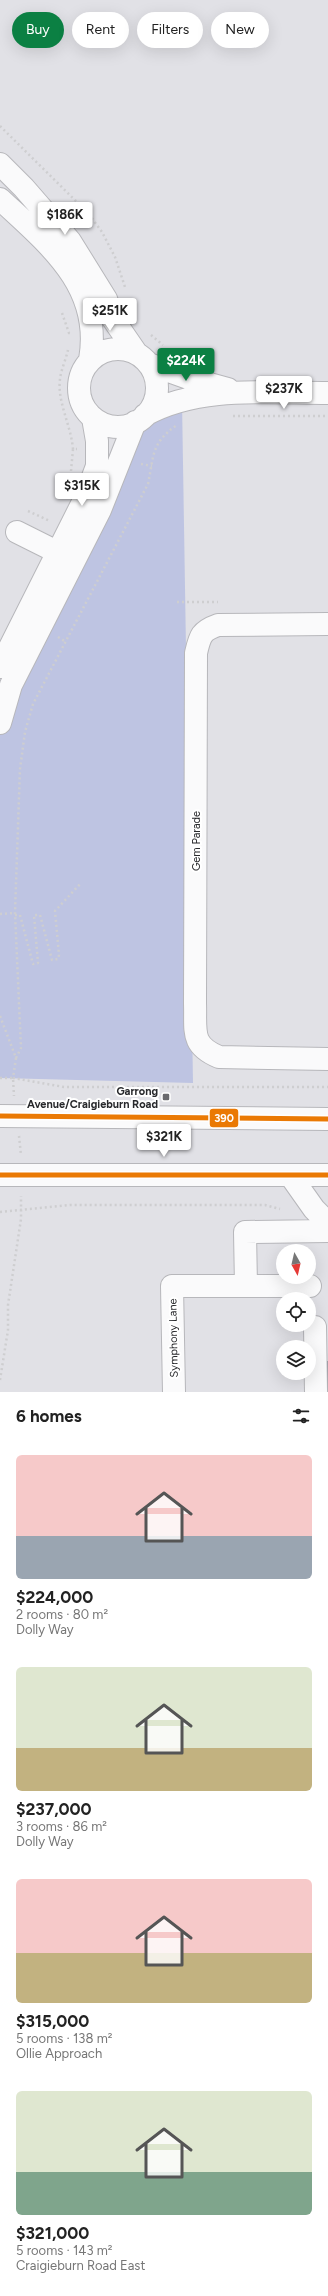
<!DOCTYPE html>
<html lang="en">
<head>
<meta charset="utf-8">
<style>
  body { margin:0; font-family:Figtree,sans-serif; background:#f6f6f6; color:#222; height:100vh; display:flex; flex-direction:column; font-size:15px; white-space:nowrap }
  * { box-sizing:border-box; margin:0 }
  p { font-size:13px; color:#767676 }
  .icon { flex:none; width:22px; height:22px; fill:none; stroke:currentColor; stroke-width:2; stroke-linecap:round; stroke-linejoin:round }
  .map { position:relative; height:1392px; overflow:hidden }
  .panel { display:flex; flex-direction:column; background:#fff; flex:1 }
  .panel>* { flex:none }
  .banner { position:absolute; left:12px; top:12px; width:304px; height:36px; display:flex; gap:8px }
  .needle { width:26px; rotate:172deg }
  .controls { position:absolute; left:276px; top:1244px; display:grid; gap:8px }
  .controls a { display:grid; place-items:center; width:40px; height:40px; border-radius:50%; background:#fff; box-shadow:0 4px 16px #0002; font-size:20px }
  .price { position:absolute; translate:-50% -34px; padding:0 9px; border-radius:4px; background:#fff; color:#222; font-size:13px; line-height:26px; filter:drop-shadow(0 1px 2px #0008) }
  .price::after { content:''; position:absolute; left:50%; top:24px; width:12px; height:9px; margin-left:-6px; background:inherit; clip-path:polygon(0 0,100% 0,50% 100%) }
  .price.selected { background:#0b8043; color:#fff }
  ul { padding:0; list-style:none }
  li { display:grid; align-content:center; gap:8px; height:212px; padding:0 16px }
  li span { display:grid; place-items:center; height:124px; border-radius:6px; color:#555 }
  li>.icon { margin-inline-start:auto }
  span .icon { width:72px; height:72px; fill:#fffc; stroke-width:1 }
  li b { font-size:17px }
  h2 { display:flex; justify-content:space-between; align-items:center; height:48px; padding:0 16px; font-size:17px }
  .tag { padding:0 14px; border-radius:18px; background:#fff; box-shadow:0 4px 16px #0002; font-size:14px; line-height:36px }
  .tag.selected { background:#0b8043; color:#fff }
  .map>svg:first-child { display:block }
  .green { fill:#bec4e2 }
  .building { fill:#897d8b }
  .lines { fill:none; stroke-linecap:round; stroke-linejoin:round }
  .minor-casing { stroke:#b7b7bb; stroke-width:24 }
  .major-casing { stroke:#b7b7bb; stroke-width:24 }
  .path { stroke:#ceced0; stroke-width:2.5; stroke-dasharray:2 3; stroke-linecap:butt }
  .minor { stroke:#fafafb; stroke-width:22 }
  .major { stroke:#fafafb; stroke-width:22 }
  .bus-1-casing { stroke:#fff; stroke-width:8 }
  .bus-1 { stroke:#ea7904; stroke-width:5 }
  .poi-dot { fill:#69696d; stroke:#fff; stroke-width:1.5 }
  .labels { text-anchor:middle; stroke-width:4; stroke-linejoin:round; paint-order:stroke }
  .street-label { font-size:11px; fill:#28292c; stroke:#fff }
  .poi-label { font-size:11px; font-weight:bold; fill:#28292c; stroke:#fff; text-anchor:end }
  .line-badge { stroke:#fff; stroke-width:1.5 }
  .badge-label { font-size:11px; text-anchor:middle; font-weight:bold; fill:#fff }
</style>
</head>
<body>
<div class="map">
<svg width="328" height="1392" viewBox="0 0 328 1392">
  <rect width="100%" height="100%" fill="#e1e1e6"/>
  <!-- green -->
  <path class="green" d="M182 401 193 1083 0 1078V723L135 422Z"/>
  <!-- building -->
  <path class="building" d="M323 1361H328V1392H324Z"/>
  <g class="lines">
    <defs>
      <path id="minor" d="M0 164 24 188 70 241 106 299 113 319 137 354
        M0 199C48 244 103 286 90 360
        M79 388a39 39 0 1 1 78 0a39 39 0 1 1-78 0Z
        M149 364 188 378 228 389
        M145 415C199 385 268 393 328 393
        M17 532 57 552
        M328 624 218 625C201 631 200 636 196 653L195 1003C196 1031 190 1045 219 1057L328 1059
        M0 667 85 498 97 466V441L93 418
        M0 723 11 685 100 510 135 422
        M290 1175 314 1209 328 1223
        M246 1286 245 1232 328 1231
        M315 1327 316 1392
        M174 1392 172 1286H310"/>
      <path id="major" d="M0 1116 328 1119
        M0 1175H328"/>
    </defs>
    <!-- minor casing -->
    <use href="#minor" class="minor-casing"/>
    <!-- major casing -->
    <use href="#major" class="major-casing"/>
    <!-- path -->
    <path class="path" d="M0 126 88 213 102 232 115 257 125 287
      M62 313 69 333H71
      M151 335 163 345
      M68 350C66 359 61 370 60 379 57 402 71 425 73 449
      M233 416H328
      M141 464 152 466
      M71 471 73 449H77
      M28 511 50 521
      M177 602H218
      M58 637 66 642
      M0 914 15 913
      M15 915H20L33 964 38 963 34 915H40L52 960 58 959 59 955 55 911 81 883
      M0 1016 16 1058 13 1078 64 1087H328
      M16 1058 21 1048 15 913 20 769 25 732 33 704 148 484C154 455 151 443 177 425
      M0 1078H13L14 1096
      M19 1136 21 1155
      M0 1212 70 1205H265L280 1209
      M0 1380 8 1330V1305L21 1219V1196"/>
    <!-- minor -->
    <use href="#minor" class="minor"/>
    <!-- major -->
    <use href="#major" class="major"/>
    <defs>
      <path id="bus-1" d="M0 1116 328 1119
        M0 1175H328"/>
    </defs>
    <!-- bus-1 casing -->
    <use href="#bus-1" class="bus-1-casing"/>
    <!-- bus-1 -->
    <use href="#bus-1" class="bus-1"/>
  </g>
  <!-- markers -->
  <rect class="poi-dot" x="162" y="1093" width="8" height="8" rx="2"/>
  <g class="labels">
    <!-- street labels -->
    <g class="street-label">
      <text transform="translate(196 841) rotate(-90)" y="4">Gem Parade</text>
      <text transform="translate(173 1338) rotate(-91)" y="4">Symphony Lane</text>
    </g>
    <!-- poi labels -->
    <g class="poi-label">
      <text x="158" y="1095">Garrong<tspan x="158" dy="13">Avenue/Craigieburn Road</tspan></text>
    </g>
  </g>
  <rect class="line-badge" x="209" y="1108" width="30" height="20" rx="4" fill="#ea7904"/>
  <g class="badge-label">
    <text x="224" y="1122">390</text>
  </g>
</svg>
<div class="controls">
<a><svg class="needle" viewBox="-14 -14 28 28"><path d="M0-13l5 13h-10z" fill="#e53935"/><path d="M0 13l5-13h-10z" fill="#767676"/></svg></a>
<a><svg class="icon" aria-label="locate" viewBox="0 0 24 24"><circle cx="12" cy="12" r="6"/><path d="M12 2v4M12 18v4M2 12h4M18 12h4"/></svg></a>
<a><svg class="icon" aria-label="layers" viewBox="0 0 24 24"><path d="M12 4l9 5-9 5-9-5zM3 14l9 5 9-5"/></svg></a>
</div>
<b class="price" style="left:65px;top:236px">$186K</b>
<b class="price" style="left:110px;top:332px">$251K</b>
<b class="price selected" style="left:186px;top:382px">$224K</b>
<b class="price" style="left:284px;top:410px">$237K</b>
<b class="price" style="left:82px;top:507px">$315K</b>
<b class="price" style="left:164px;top:1158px">$321K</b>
<div class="banner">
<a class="tag selected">Buy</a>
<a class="tag">Rent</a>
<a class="tag">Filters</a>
<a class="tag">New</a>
</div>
</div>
<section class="panel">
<h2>6 homes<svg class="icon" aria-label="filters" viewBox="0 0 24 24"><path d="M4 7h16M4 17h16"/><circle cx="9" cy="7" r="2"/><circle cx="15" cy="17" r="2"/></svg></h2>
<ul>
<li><span style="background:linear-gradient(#f6c9c9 65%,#9aa5b1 0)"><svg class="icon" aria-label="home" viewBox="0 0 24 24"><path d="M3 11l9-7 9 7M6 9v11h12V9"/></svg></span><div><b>$224,000</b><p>2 rooms · 80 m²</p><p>Dolly Way</p></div></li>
<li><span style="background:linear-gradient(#dfe7d0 65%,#c2b280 0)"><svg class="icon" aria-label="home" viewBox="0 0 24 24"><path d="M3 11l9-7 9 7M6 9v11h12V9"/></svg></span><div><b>$237,000</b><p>3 rooms · 86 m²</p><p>Dolly Way</p></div></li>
<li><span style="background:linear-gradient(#f6c9c9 60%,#c2b280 0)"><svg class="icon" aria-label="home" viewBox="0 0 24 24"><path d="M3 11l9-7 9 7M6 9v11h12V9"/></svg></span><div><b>$315,000</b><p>5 rooms · 138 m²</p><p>Ollie Approach</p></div></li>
<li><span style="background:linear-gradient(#dfe7d0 65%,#7fa58c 0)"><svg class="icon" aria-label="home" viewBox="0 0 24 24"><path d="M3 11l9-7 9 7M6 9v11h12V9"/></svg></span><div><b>$321,000</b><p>5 rooms · 143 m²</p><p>Craigieburn Road East</p></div></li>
</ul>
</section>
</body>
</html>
